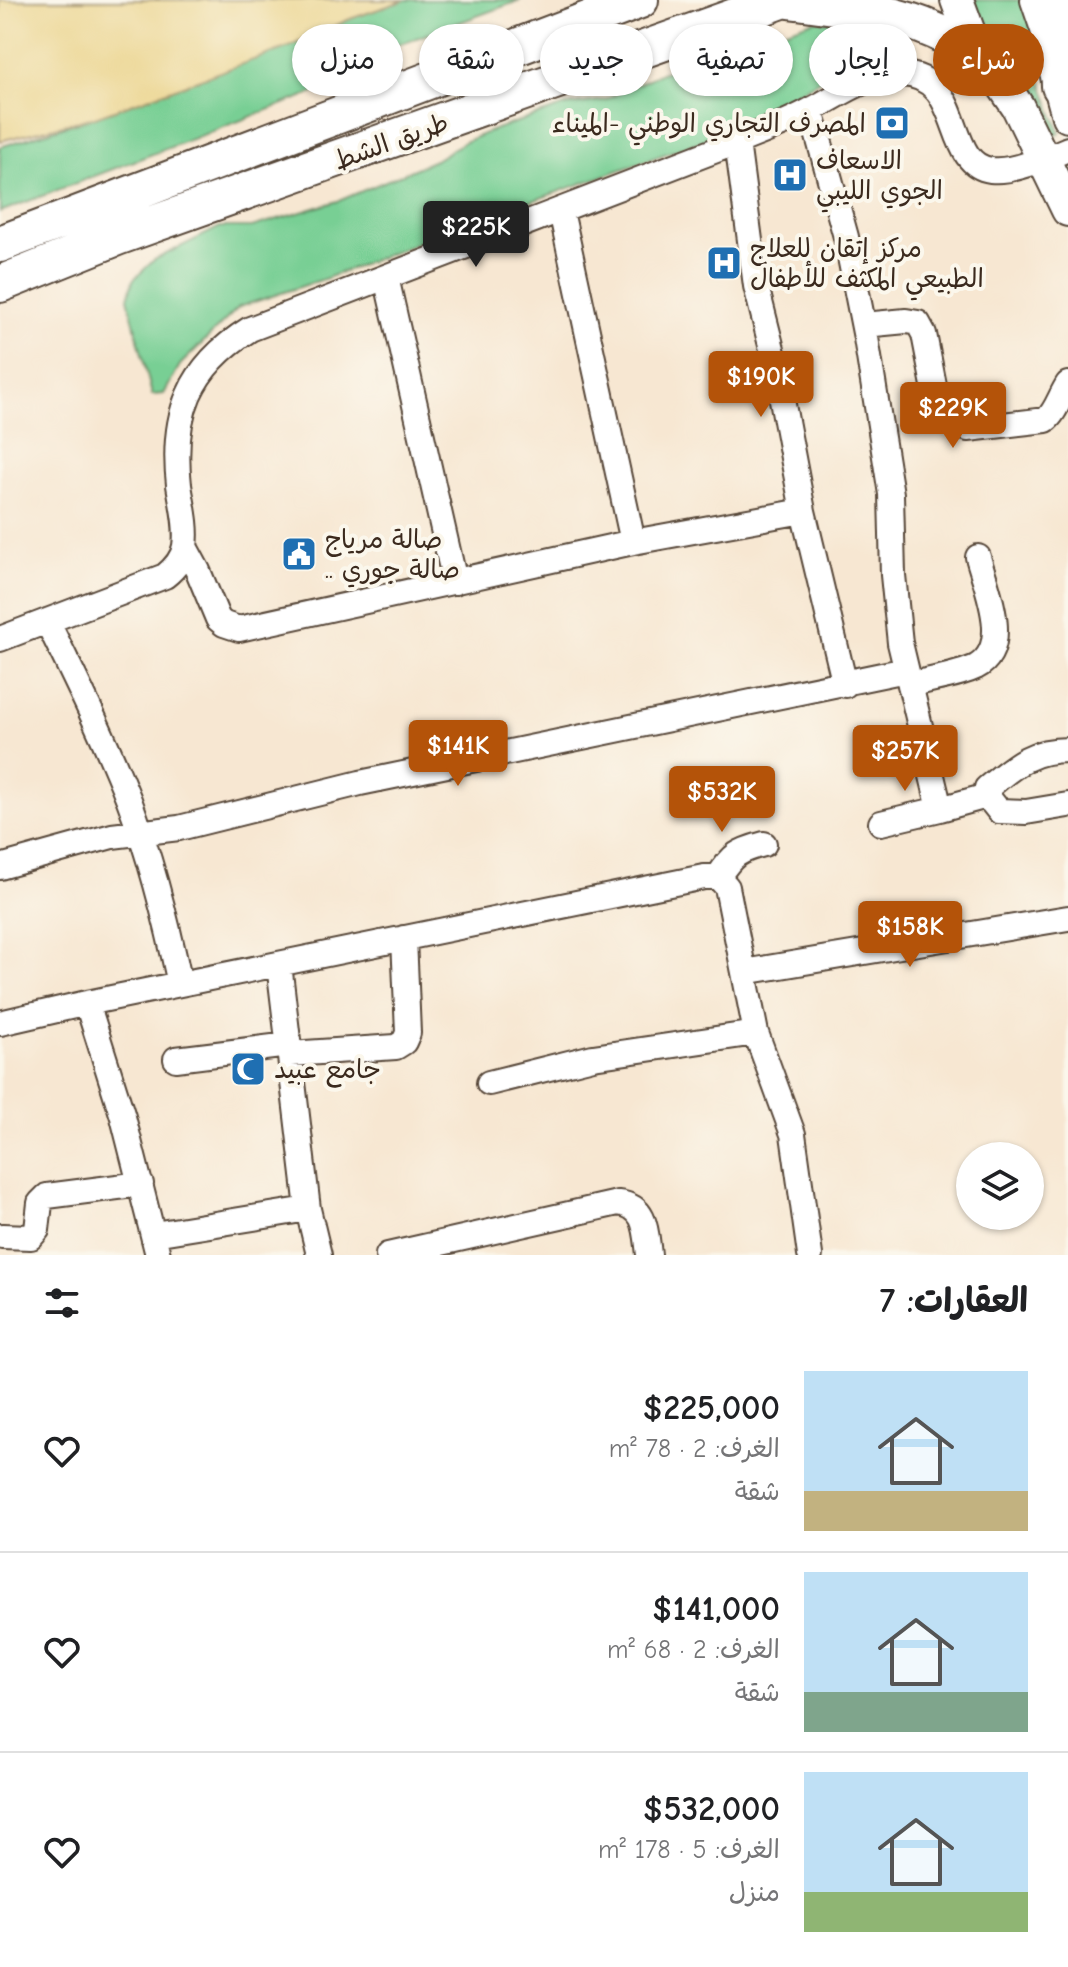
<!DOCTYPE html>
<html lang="ar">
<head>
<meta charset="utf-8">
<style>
  body { margin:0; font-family:"Comic Neue","Playpen Sans Arabic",sans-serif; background:#f6f6f6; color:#202124; direction:rtl; height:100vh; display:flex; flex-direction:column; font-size:30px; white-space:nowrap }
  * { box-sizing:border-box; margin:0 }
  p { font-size:26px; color:#757577 }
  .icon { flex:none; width:44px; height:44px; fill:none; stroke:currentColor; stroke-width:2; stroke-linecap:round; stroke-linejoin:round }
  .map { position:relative; height:1255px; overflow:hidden; direction:ltr }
  .panel { display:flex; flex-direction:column; background:#fff; flex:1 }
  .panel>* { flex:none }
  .hud { position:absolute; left:24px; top:24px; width:1020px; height:72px; direction:rtl; display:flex; gap:16px }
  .fabs { position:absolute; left:956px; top:1142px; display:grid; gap:16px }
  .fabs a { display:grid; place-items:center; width:88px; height:88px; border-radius:50%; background:#fff; box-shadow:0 2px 6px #0004; font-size:40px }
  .price { position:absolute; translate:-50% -68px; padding:0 18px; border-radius:8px; background:#b45309; color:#fff; font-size:26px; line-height:52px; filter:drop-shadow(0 2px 4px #0008) }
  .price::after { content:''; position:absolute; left:50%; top:48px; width:24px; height:18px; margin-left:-12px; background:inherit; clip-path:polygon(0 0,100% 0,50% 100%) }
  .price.on { background:#222; color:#fff }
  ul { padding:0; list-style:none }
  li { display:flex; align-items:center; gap:24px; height:200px; padding:0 40px }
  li+li { border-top:2px solid #e0e0e0 }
  li span { display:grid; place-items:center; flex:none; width:224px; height:160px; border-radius:0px; color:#555 }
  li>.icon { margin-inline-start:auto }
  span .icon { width:96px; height:96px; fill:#fffc; stroke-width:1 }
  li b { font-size:34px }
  h2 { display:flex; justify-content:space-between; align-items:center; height:96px; padding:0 40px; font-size:34px }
  .pill { padding:0 28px; border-radius:36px; background:#fff; box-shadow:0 2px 6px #0004; font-size:28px; line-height:72px }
  .pill.on { background:#b45309; color:#fff }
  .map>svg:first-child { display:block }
  .green { fill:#78cf94; stroke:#5a7c59; stroke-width:2 }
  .sand { fill:#eeda9e; stroke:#94825e; stroke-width:2 }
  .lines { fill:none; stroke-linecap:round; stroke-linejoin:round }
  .minor-casing { stroke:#574639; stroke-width:28 }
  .major-casing { stroke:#574639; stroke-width:36 }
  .highway-casing { stroke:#574639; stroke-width:40 }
  .minor { stroke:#fff; stroke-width:24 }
  .major { stroke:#fff; stroke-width:32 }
  .highway { stroke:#fff; stroke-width:36 }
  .labels { text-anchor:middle; stroke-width:8; stroke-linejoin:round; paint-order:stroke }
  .poi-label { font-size:26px; fill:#3b2a1e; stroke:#fbf7ec; text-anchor:start }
  .street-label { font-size:26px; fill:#3b2a1e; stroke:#fbf7ec }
</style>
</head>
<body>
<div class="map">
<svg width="1068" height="1255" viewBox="0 0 1068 1255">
  <rect width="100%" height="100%" fill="#fbf7ec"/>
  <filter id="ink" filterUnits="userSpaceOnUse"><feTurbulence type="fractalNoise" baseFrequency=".0125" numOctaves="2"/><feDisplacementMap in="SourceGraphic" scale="16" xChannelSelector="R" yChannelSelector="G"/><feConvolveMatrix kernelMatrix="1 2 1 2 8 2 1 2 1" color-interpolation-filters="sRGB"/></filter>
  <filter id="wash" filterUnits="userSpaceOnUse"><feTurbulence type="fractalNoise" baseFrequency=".006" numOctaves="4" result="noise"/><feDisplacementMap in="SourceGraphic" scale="32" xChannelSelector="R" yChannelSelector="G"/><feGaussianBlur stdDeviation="1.8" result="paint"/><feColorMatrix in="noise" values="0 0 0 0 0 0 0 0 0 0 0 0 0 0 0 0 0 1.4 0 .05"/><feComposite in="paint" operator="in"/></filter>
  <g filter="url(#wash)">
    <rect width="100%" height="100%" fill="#f7e7d2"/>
    <!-- green -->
    <path class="green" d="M405 0H521L364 57 355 77 0 212V147L94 117 289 47 350 19Z
      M970 0H1029L1043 86 1060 133 1048 139 1019 78 994 48Z
      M816 20 898 31 908 45 839 68 741 127 459 227 327 278 239 307 180 365 164 394 152 395 128 298 133 280 154 260 220 227H252L341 200 435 160 464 142 493 130 569 105 605 100 661 73Z"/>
    <!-- sand -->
    <path class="sand" d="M0 0H405L350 19 289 47 95 117 0 141Z"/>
  </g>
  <g filter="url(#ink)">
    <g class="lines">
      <defs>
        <path id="minor" d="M811 111 846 237 866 338 891 494 893 575 900 643 940 809 987 796
          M737 142 756 286 774 357 803 511 845 685
          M561 211 633 542
          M386 277 455 582
          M864 325 906 321 918 323 924 334 937 401 950 421 968 429 1046 420C1056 412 1060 396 1068 384
          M185 547 198 571 218 619 224 624 239 629 633 542 803 511
          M47 621C76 680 105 739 129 800 151 859 167 922 180 984
          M0 639 165 576C175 568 183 559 185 546 188 527 182 504 179 485 171 415 189 367 250 329L737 142C762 132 788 123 811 110 840 95 866 74 901 74 966 76 943 164 991 170 1012 173 1049 157 1068 149
          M910 685C930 679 957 676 976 667 1013 647 986 587 978 557
          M987 796V788C1015 765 1030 750 1068 750
          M987 796 999 811 1026 812 1068 805
          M881 823 940 809
          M0 867 112 836 179 828 360 783 906 670
          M718 877C733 854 738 851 764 844
          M279 964 308 1209 319 1255
          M744 972 1068 918
          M87 1003 123 1117 158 1255
          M0 1023 87 1003 704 877H718L727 887 756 1033 793 1134 810 1255
          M290 1054 396 1047 404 1042 408 1033 404 938
          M176 1059 289 1045
          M489 1083 593 1057 756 1033
          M154 1234 308 1209
          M2 1236 31 1237 37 1230 40 1203 47 1196 141 1184
          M388 1255 618 1203C647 1206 646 1232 649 1255"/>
        <path id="major" d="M957 0 971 38 1018 107 1068 210
          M1037 0 1047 29 1052 57 1068 116"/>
        <path id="highway" d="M789 0C838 7 890 10 935 31 954 39 971 53 988 64
          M1060 86 1058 36 1061 0
          M0 244 640 0
          M0 284 117 237 782 0"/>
      </defs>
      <!-- minor casing -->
      <use href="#minor" class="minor-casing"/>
      <!-- major casing -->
      <use href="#major" class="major-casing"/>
      <!-- highway casing -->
      <use href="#highway" class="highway-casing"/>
      <!-- minor -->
      <use href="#minor" class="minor"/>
      <!-- major -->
      <use href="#major" class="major"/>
      <!-- highway -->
      <use href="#highway" class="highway"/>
    </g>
  </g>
  <!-- icons -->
  <defs>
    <symbol id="bank-square" viewBox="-11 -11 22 22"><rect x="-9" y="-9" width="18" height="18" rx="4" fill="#1f6fb2" stroke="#fbf7ec"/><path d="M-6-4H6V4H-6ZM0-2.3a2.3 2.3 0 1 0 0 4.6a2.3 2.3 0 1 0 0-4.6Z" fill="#fff"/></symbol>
    <symbol id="hospital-square" viewBox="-11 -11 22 22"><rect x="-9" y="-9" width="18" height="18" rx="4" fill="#1f6fb2" stroke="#fbf7ec"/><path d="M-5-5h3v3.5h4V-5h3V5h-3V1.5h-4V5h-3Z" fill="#fff"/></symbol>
    <symbol id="civic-square" viewBox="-11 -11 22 22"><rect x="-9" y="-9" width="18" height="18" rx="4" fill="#1f6fb2" stroke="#fbf7ec"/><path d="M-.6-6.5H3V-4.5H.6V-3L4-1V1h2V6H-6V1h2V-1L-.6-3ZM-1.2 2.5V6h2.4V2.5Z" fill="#fff"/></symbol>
    <symbol id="mosque-square" viewBox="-11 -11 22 22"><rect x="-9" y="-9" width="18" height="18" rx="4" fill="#1f6fb2" stroke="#fbf7ec"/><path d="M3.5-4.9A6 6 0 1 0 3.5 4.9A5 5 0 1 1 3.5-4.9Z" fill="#fff"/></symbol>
  </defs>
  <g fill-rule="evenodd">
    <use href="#bank-square" x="872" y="103" width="40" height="40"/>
    <use href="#hospital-square" x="770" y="155" width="40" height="40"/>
    <use href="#hospital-square" x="704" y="243" width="40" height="40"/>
    <use href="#civic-square" x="279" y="534" width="40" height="40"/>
    <use href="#mosque-square" x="228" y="1049" width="40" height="40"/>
  </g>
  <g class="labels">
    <!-- poi labels -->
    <g class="poi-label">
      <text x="866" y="132" text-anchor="end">المصرف التجاري الوطني -الميناء</text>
      <text x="816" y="169">الاسعاف<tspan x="816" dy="30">الجوي الليبي</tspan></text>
      <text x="750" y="257">مركز إتقان للعلاج<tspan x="750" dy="30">الطبيعي المكثف للأطفال</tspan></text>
      <text x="325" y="548">صالة مرياج<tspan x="325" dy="30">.. صالة جوري</tspan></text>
      <text x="274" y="1078">جامع عبيد</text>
    </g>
    <!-- street labels -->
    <g class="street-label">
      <text transform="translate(391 141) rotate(-20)" y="9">طريق الشط</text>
    </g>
  </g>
</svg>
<div class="fabs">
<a><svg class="icon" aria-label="layers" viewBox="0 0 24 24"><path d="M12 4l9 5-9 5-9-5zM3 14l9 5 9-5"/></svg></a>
</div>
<b class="price on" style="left:476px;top:269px">$225K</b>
<b class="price" style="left:761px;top:419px">$190K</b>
<b class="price" style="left:953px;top:450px">$229K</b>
<b class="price" style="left:458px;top:788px">$141K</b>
<b class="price" style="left:905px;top:793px">$257K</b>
<b class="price" style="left:722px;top:834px">$532K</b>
<b class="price" style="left:910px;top:969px">$158K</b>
<div class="hud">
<a class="pill on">شراء</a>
<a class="pill">إيجار</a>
<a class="pill">تصفية</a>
<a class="pill">جديد</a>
<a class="pill">شقة</a>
<a class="pill">منزل</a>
</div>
</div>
<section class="panel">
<h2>العقارات: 7<svg class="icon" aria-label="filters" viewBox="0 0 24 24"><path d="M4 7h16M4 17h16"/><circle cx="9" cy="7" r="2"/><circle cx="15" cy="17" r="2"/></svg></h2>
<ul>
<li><span style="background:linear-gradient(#bfe0f5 75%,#c2b280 0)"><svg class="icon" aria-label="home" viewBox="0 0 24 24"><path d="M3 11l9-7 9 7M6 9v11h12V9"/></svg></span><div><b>$225,000</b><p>الغرف: 2 · 78 m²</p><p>شقة</p></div><svg class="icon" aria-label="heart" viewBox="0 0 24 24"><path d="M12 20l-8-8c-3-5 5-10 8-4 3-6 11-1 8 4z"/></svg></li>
<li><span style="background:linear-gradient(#bfe0f5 75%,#7fa58c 0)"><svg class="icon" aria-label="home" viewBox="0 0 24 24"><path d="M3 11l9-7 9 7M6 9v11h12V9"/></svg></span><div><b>$141,000</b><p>الغرف: 2 · 68 m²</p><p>شقة</p></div><svg class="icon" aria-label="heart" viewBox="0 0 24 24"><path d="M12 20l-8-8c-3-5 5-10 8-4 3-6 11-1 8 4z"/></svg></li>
<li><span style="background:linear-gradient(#bfe0f5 75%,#8fb573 0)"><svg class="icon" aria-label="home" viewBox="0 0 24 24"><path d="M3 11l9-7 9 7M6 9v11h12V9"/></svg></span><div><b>$532,000</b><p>الغرف: 5 · 178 m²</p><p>منزل</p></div><svg class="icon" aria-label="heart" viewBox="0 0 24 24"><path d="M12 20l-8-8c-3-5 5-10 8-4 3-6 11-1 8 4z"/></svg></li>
</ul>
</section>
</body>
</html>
